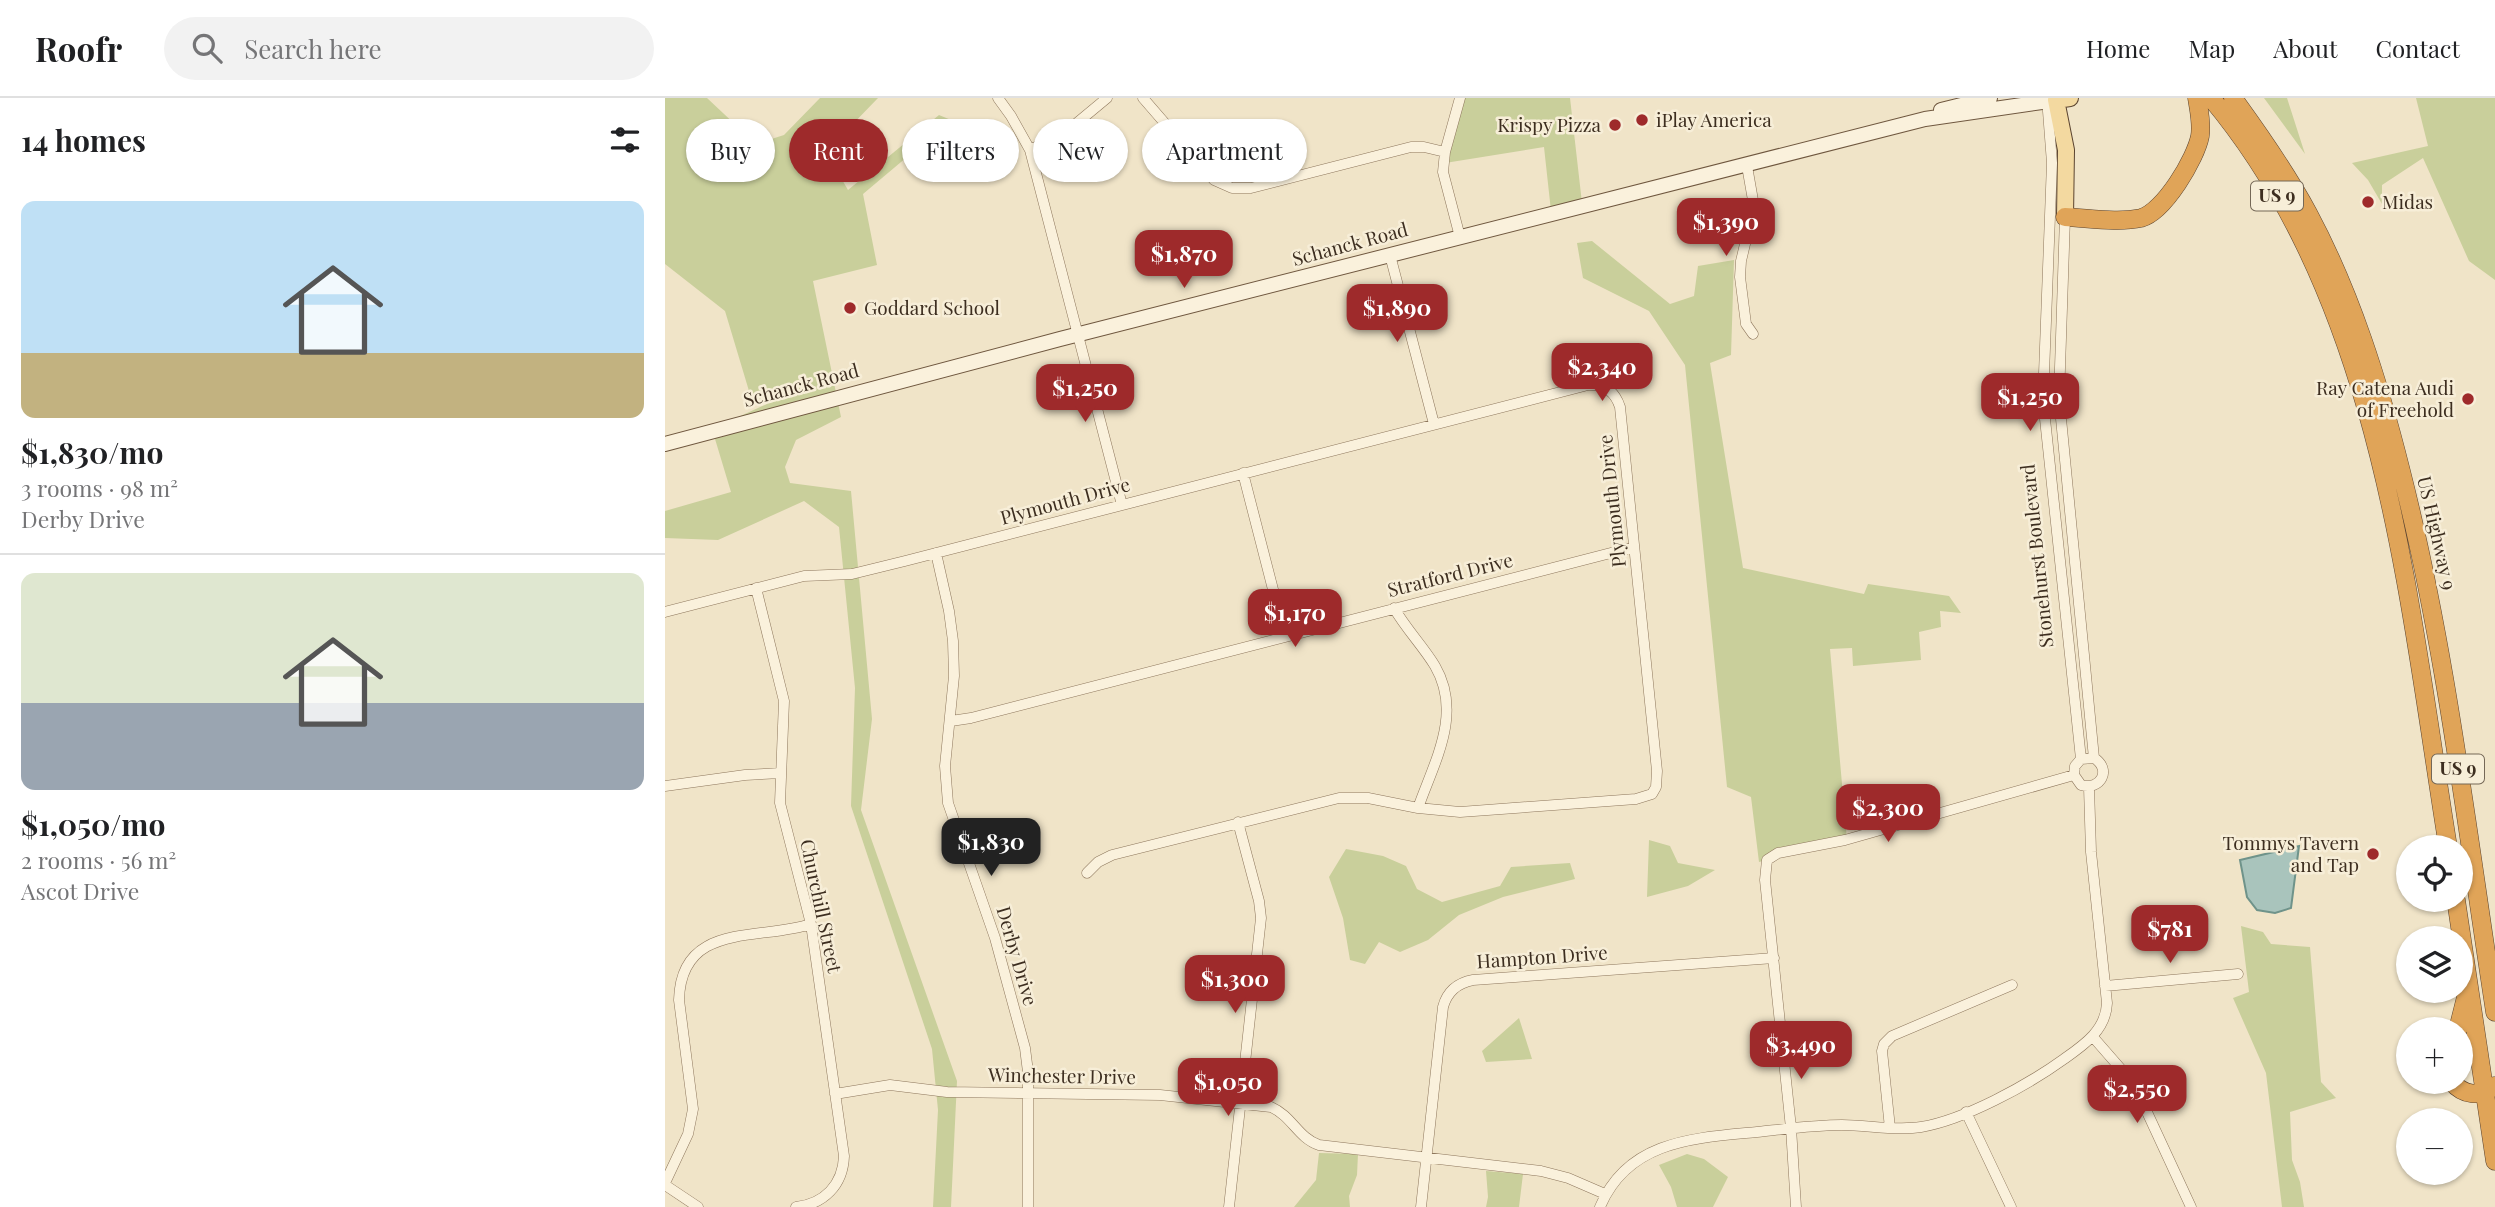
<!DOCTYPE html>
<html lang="en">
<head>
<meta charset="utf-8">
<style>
  body { margin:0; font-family:"Playfair Display",serif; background:#f2f2f2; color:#202124; height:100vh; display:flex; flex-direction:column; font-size:26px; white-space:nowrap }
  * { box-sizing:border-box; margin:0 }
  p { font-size:23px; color:#757577 }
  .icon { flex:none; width:38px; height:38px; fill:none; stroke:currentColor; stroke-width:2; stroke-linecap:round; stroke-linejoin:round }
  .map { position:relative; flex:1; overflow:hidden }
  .drawer { display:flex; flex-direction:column; background:#fff; width:665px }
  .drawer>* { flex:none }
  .guide { position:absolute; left:21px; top:21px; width:665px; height:63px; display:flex; gap:14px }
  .fabs { position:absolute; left:1731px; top:737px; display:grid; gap:14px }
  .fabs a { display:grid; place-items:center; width:77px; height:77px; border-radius:50%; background:#fff; box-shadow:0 2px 5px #0004; font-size:35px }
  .price { position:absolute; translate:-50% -60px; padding:0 16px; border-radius:14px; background:#9e2a2b; color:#fff; font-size:23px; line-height:46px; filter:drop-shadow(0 2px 4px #0008) }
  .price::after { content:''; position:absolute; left:50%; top:42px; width:21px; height:16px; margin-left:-10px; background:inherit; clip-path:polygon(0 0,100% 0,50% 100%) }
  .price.on { background:#222; color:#fff }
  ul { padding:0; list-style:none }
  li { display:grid; align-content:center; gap:14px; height:371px; padding:0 21px }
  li+li { border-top:2px solid #e0e0e0 }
  li span { display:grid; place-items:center; height:217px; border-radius:14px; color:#555 }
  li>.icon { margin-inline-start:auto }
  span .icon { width:126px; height:126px; fill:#fffc; stroke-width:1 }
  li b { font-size:30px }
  h2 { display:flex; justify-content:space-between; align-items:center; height:84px; padding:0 21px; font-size:30px }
  .chip { padding:0 24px; border-radius:32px; background:#fff; box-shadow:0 2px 5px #0004; font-size:24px; line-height:63px }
  .chip.on { background:#9e2a2b; color:#fff }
  header { display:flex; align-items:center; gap:42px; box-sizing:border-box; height:98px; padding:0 35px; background:#fff; border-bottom:2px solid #e0e0e0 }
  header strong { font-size:33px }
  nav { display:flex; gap:38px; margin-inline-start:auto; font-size:24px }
  .search { width:490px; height:63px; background:#f2f2f2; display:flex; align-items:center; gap:18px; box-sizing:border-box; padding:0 24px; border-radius:38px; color:#757577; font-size:26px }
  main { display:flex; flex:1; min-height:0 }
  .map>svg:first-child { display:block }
  .green { fill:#c9cf9b }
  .water { fill:#a9c4bc; stroke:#6f938a; stroke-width:2 }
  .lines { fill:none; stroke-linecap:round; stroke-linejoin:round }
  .street-casing { stroke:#8d765c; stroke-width:11 }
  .secondary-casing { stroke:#6f573f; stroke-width:16 }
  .primary-casing { stroke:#5b4430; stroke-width:18 }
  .highway-casing { stroke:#5b4430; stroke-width:19 }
  .street { stroke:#faf1dc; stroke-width:10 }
  .secondary { stroke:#faf1dc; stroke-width:14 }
  .primary { stroke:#f3d9a0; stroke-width:16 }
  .highway { stroke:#e0a458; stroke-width:18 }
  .poi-dot { fill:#9e2a2b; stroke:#f7eed8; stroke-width:2.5 }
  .labels { text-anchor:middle; stroke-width:5; stroke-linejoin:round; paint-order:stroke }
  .shield { fill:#f7eed8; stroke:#756857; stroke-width:2 }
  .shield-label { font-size:18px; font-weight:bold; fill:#3d2e20 }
  .poi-label { font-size:19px; fill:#3d2e20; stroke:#f7eed8; text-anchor:start }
  .street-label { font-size:19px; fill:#3d2e20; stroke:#f7eed8 }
</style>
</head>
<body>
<header>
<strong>Roofr</strong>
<div class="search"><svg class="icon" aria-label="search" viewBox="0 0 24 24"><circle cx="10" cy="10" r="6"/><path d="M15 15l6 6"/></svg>Search here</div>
<nav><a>Home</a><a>Map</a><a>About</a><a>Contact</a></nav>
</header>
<main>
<section class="drawer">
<h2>14 homes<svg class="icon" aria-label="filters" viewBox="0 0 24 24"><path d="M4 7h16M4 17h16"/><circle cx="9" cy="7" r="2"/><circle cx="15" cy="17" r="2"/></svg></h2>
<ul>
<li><span style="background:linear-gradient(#bfe0f5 70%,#c2b280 0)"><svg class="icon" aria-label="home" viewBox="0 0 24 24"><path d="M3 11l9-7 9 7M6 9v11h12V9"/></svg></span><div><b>$1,830/mo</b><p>3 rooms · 98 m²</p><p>Derby Drive</p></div></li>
<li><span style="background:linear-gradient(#dfe7d0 60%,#9aa5b1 0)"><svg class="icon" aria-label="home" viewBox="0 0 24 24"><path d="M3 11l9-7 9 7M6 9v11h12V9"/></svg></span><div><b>$1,050/mo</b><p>2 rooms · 56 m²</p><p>Ascot Drive</p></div></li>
</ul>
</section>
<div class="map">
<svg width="1830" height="1109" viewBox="0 0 1830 1109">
  <rect width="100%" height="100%" fill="#f0e4c8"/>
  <!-- green -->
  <path class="green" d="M0 0H42L91 46 119 37 155 0H213L184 30 172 73 183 92 274 17 286 22 198 96 212 167 148 183 176 319 131 342 120 369 125 385 186 393 207 621 196 712 292 983 286 1109H268L273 1012 267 951 186 708 190 590 174 429 139 403 53 442 0 440V413L66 394 47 331 102 306 84 293 60 213 0 166Z
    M794 0H905L917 105 886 113 879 49 780 65Z
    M1599 0H1622L1640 56Z
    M1751 0H1830V182L1804 163 1758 60 1717 87V106L1703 82 1687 65 1763 48Z
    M927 143 1005 206 1029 198 1033 168 1069 162 1066 257 1045 265 1078 470 1199 496 1203 486 1284 498 1296 515 1275 513 1276 529 1254 534 1256 562 1188 568 1187 550 1165 551 1182 742 1094 764 1086 699 1062 689 1020 267 984 213 918 180 912 145Z
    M984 742 1005 748 1013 765 1050 772 1023 788 982 799Z
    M681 751 718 758 741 768 752 791 777 804 835 788 846 769 905 765 910 781 838 799 794 817 763 842 735 854 714 844 700 866 685 862 678 820 664 779Z
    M1576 828 1598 834 1606 846 1645 849 1656 984 1671 1000 1625 1014 1627 1062 1635 1084 1639 1109H1617L1601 975 1568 900 1584 894Z
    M854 920 867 961 821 964 817 953Z
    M654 1055 693 1056 692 1077 684 1098 685 1109H629L651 1082Z
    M1022 1056 1039 1061 1063 1079 1048 1109H1012L1006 1089 994 1067Z
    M821 1073 858 1076 854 1109H821L823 1099Z"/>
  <!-- water -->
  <path class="water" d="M1634 748 1626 810 1610 815 1592 812 1582 799 1575 762Z"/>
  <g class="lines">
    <defs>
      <path id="street" d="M333 0 346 18 365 52 457 407
        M478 0 549 82 567 90H586L746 49H759L780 54
        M795 0 780 54 778 74 795 139
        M1382 0 1387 65 1378 302 1416 661
        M365 52 401 34 442 0
        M1082 68 1089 108 1076 163 1075 179 1081 226 1088 236
        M1400 119 1394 300 1429 660C1447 671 1436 693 1416 687L1409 677 1410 668 1416 661 1429 660
        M725 157 769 326
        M578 375 620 538
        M271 455 284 513 288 543 289 578 280 668 283 705 330 840 360 950 363 974V1109
        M91 490 119 603 115 705 146 826 179 1058C178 1087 159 1106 131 1109
        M729 510C741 531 758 548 770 568 798 616 769 664 753 710
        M0 514 139 478 187 476 240 463 923 287C939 286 950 293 955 309L992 673 991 689 987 696 971 701 795 714 753 710 703 700H674L447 757 433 764 422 775
        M286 623 306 620 969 449
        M0 688 80 677 116 675
        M1440 888 1573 876
        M1428 939 1469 986 1526 1109
        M170 996 225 987 282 994 495 997 606 1009C627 1018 633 1040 654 1047L876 1073 903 1080 940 1096
        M1301 1014 1346 1109
        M1225 1030 1217 953 1219 946 1227 938 1347 887
        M0 1085 23 1036 28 1011 14 902C16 823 95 843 146 826
        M0 1087 33 1109
        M564 1109 596 820 594 803 573 724
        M756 1109 778 909C782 894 792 885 808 882L1109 860
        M935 1109C963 1042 1030 1040 1092 1034 1120 1031 1149 1027 1177 1027 1203 1027 1230 1033 1256 1029 1299 1022 1363 987 1399 961 1419 947 1441 932 1442 905L1426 754 1424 689
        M1131 1109 1126 1030 1100 782 1102 762 1113 755 1180 742 1409 677"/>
      <path id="secondary" d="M1276 12 1325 0
        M0 346 395 241 1260 21 1391 2"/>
      <path id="primary" d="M1400 119 1401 52 1391 2 1405 0"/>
      <path id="highway" d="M1546 0C1718 206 1742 494 1783 749
        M1568 0C1595 37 1621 74 1643 115 1686 195 1714 285 1736 373 1781 550 1802 733 1830 914
        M1400 119C1424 120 1453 125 1476 120 1499 114 1531 60 1535 38 1537 25 1534 13 1532 0
        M1791 802 1830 1063
        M1793 931 1801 899
        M1787 984C1798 997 1815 1000 1829 988"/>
    </defs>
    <!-- street casing -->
    <use href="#street" class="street-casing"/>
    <!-- secondary casing -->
    <use href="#secondary" class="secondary-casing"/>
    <!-- primary casing -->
    <use href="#primary" class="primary-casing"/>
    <!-- highway casing -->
    <use href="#highway" class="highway-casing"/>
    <!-- street -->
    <use href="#street" class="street"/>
    <!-- secondary -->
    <use href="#secondary" class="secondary"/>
    <!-- primary -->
    <use href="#primary" class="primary"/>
    <!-- highway -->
    <use href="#highway" class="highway"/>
  </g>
  <!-- markers -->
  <g class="poi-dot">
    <circle cx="977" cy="22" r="7"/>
    <circle cx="950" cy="27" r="7"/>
    <circle cx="1703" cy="104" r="7"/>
    <circle cx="185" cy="210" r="7"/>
    <circle cx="1803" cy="301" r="7"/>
    <circle cx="1708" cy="756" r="7"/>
  </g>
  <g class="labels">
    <!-- shield labels -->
    <g class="shield">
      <rect x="1586" y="83.5" width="52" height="29" rx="5"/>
      <rect x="1767" y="656.5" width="52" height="29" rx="5"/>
    </g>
    <g class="shield-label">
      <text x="1612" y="104">US 9</text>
      <text x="1793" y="677">US 9</text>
    </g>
    <!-- poi labels -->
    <g class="poi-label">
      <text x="991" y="29">iPlay America</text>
      <text x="936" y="34" text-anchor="end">Krispy Pizza</text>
      <text x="1717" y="111">Midas</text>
      <text x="199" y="217">Goddard School</text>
      <text x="1789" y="297" text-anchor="end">Ray Catena Audi<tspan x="1789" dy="22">of Freehold</tspan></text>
      <text x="1694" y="752" text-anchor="end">Tommys Tavern<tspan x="1694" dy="22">and Tap</tspan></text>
    </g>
    <!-- street labels -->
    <g class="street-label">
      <text transform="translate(685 146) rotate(-15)" y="7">Schanck Road</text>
      <text transform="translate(136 287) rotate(-15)" y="7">Schanck Road</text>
      <text transform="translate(400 403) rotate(-15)" y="7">Plymouth Drive</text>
      <text transform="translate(947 403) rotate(-96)" y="7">Plymouth Drive</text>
      <text transform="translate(1772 435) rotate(77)" y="7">US Highway 9</text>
      <text transform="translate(1372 458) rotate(-96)" y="7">Stonehurst Boulevard</text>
      <text transform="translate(785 477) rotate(-14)" y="7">Stratford Drive</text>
      <text transform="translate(156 808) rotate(78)" y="7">Churchill Street</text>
      <text transform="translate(352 858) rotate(74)" y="7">Derby Drive</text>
      <text transform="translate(877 859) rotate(-4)" y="7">Hampton Drive</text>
      <text transform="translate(397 978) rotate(1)" y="7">Winchester Drive</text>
    </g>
  </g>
</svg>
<div class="fabs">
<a><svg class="icon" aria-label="locate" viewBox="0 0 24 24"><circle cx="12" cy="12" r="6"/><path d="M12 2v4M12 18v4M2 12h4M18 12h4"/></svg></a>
<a><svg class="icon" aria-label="layers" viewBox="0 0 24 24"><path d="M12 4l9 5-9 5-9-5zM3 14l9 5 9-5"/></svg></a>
<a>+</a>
<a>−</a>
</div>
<b class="price" style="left:1061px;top:160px">$1,390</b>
<b class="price" style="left:519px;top:192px">$1,870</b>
<b class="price" style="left:732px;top:246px">$1,890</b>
<b class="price" style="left:937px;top:305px">$2,340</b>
<b class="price" style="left:420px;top:326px">$1,250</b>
<b class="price" style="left:1365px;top:335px">$1,250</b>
<b class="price" style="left:630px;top:551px">$1,170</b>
<b class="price" style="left:1223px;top:746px">$2,300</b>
<b class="price on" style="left:326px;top:780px">$1,830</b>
<b class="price" style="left:1505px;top:867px">$781</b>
<b class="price" style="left:570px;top:917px">$1,300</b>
<b class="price" style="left:1136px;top:983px">$3,490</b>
<b class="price" style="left:563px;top:1020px">$1,050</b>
<b class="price" style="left:1472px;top:1027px">$2,550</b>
<div class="guide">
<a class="chip">Buy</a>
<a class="chip on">Rent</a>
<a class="chip">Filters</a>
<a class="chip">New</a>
<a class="chip">Apartment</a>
</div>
</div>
</main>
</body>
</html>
